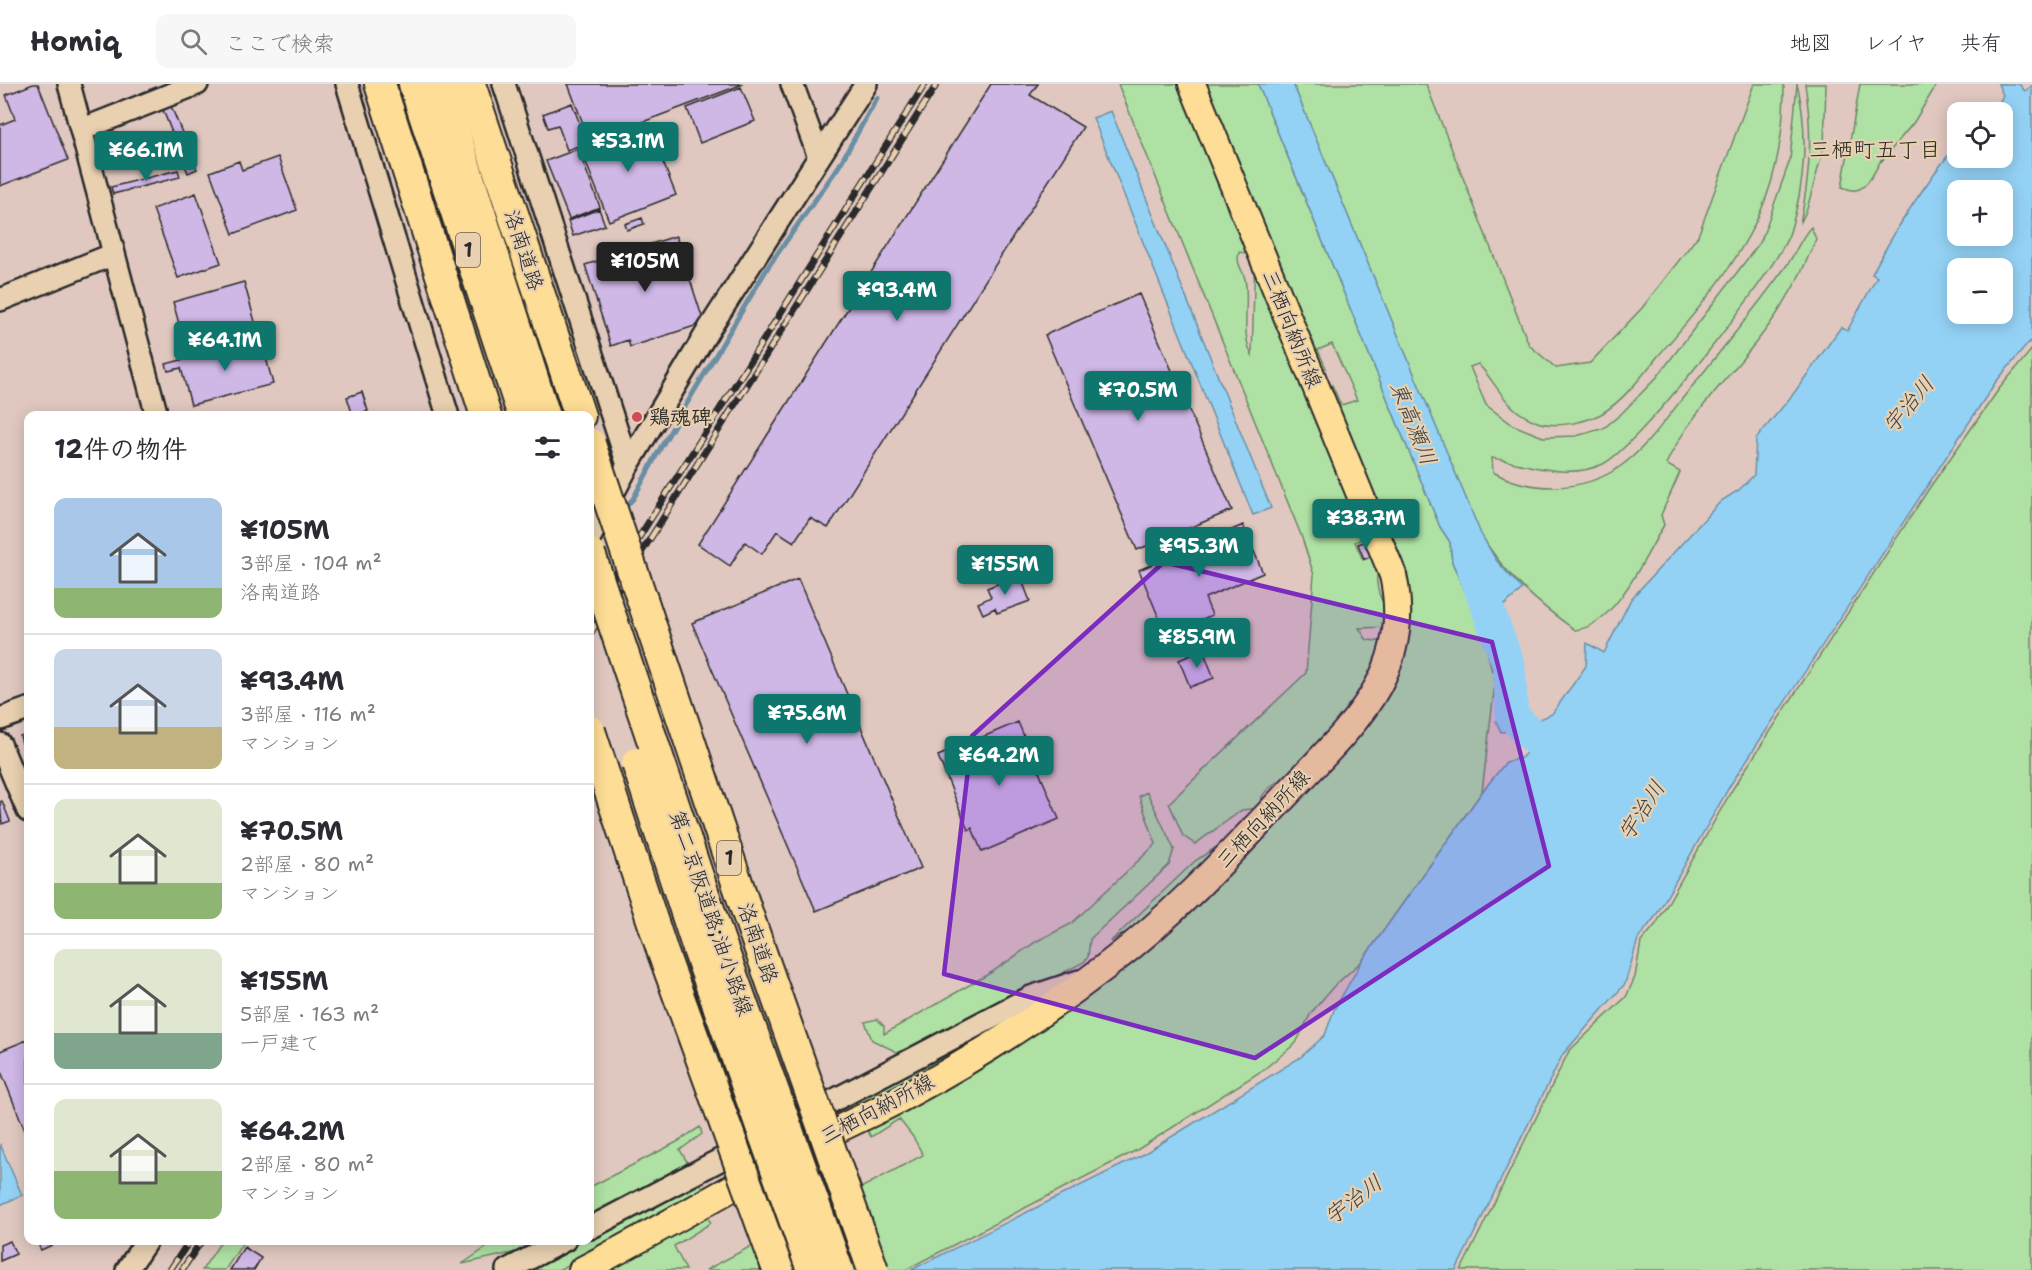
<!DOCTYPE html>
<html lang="ja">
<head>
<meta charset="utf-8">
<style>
  body { margin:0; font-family:"Shantell Sans","Klee One",sans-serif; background:#f7f7f7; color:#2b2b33; height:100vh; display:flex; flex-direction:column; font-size:22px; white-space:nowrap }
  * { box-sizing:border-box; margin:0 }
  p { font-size:20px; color:#7c7c81 }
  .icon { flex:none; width:33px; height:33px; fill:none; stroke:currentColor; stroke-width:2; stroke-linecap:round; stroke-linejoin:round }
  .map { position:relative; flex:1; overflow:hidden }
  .side { position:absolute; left:24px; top:327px; width:570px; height:834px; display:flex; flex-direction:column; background:#fff; border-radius:12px; box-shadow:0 3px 15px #0003 }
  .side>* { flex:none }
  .fabs { position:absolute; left:1947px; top:18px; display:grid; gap:12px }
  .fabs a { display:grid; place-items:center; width:66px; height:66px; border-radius:12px; background:#fff; box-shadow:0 3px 15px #0003; font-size:30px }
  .price { position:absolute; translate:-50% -51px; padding:0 14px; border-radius:6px; background:#0f766e; color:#fff; font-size:20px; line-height:39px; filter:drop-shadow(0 2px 3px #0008) }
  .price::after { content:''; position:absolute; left:50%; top:36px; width:18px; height:14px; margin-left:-9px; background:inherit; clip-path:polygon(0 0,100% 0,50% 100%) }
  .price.selected { background:#222; color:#fff }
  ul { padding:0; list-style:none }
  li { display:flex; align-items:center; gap:18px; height:150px; padding:0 30px }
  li+li { border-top:2px solid #e1e1e2 }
  li span { display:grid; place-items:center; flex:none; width:168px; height:120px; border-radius:12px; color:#555 }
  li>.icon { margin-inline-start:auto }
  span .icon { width:72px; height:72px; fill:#fffc; stroke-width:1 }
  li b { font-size:26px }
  h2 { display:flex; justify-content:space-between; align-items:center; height:72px; padding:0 30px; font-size:26px }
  header { display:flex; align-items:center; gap:36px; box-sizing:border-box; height:84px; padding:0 30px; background:#fff; border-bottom:2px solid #e1e1e2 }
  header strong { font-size:28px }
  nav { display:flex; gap:33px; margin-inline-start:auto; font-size:21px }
  .search { width:420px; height:54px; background:#f7f7f7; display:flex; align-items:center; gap:15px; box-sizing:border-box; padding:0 21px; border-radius:12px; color:#7c7c81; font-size:22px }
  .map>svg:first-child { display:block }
  .green { fill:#aee1a3; stroke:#6c8667; stroke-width:1.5 }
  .water { fill:#94d2f5; stroke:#6a8fa4; stroke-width:1.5; fill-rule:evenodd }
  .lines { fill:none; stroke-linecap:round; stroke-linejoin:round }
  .stream { stroke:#6a8fa4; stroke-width:5 }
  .river { stroke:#94d2f5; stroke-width:33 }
  .building { fill:#cfb7e6; stroke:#2b2b2b; stroke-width:1.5 }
  .minor-casing { stroke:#2b2b2b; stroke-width:26 }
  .major-casing { stroke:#2b2b2b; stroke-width:30 }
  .highway-casing { stroke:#2b2b2b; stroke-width:34 }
  .minor { stroke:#e8d0b0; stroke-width:21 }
  .major { stroke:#fedd96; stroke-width:26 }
  .highway { stroke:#fedd96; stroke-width:30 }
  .rail-casing { stroke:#2b2b2b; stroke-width:7 }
  .rail { stroke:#e8d0b0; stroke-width:4.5; stroke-dasharray:14; stroke-linecap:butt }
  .highway-bridge-casing { stroke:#2b2b2b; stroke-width:34; stroke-linecap:butt }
  .highway-bridge { stroke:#fedd96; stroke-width:30 }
  .marked { fill:#7b2cbf; fill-opacity:0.2; stroke:#7b2cbf; stroke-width:4.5; stroke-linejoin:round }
  .poi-dot { fill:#d1495b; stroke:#e8d0b0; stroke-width:2 }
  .labels { text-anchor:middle; stroke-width:4.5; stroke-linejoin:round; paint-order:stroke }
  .shield { fill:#e8d0b0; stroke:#645c53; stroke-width:1.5 }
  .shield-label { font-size:20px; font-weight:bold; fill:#2b2b2b }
  .street-label { font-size:21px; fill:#2b2b2b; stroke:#e8d0b0 }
  .poi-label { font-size:21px; font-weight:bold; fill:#2b2b2b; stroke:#e8d0b0; text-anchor:start }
  .neighbourhood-label { font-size:22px; fill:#2b2b2b; stroke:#e8d0b0 }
  .water-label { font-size:22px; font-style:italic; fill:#3b4449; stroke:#e8d0b0 }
</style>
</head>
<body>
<header>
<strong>Homiq</strong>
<div class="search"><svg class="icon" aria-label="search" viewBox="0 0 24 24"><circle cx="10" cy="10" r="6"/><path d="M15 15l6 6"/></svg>ここで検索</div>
<nav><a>地図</a><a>レイヤ</a><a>共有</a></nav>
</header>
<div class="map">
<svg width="2032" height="1186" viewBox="0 0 2032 1186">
  <rect width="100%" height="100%" fill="#e0c8c0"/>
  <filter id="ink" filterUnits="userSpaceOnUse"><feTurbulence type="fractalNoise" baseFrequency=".0167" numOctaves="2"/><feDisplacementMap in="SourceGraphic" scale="12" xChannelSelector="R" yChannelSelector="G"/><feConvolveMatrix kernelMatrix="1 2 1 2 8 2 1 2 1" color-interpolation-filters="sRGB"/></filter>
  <g filter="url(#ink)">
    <!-- green -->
    <path class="green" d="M1118 0H1184L1226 103C1222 120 1230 140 1245 148L1246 169 1239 168C1236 181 1242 184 1245 195 1250 220 1240 249 1252 271L1255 169 1371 451 1355 458 1363 476 1378 470 1381 478C1373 493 1377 515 1390 527L1389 543 1359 544 1367 556 1389 558 1368 607 1296 691C1280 694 1260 705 1259 724L1242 726 1195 760 1183 752 1169 719 1306 589 1314 491 1301 451Z
      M1197 0H1258L1440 443 1450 458 1452 478 1481 543 1495 599 1482 708 1362 877 1333 903 1311 929 1296 959 1263 986 1137 1066 905 1186H706L923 1071 913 1053 899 1035 871 1053 864 1040 1058 925 1338 665 1404 538 1323 305 1332 301 1341 321 1357 316 1332 260 1318 266 1326 284 1316 290Z
      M1293 0H1426L1529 261 1556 284 1590 279 1642 224 1698 152 1754 0H1784C1784 43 1779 84 1762 124 1739 179 1697 227 1658 272 1642 292 1623 317 1601 330 1583 339 1553 345 1535 337 1504 325 1498 300 1478 280L1470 283 1486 321 1513 341 1543 353 1576 352 1604 344 1622 329 1657 293 1761 157 1790 76 1797 0C1809 48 1805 101 1790 148 1779 184 1637 364 1603 380 1567 397 1528 380 1492 374L1493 388C1530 409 1582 408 1618 384 1645 366 1666 335 1686 310 1720 268 1755 225 1787 181 1796 169 1801 153 1811 143L1816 155C1803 187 1788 216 1767 244 1733 290 1690 329 1666 380L1680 388 1661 431 1664 441C1645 472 1615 543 1575 546 1537 519 1505 491 1481 451Z
      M1805 0H1826L1824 63 1807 125 1800 140C1810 91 1813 50 1805 0Z
      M1860 0H1937L1914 38 1881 78 1885 68C1880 78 1868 105 1856 106 1852 107 1846 104 1842 103Z
      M2032 265V1186H1461L1569 967 1626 913 1635 893 1641 858 1656 840 1732 706 1930 403 1999 305Z
      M1147 708 1174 765 1169 781 1090 855 1088 873 1084 878 909 968 899 969 872 956 865 938 877 935 884 942V950L992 888 1037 857 1071 840 1156 760 1139 712Z
      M1256 737 1173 819 1110 858 1195 777Z
      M1021 926 909 998 853 1026 847 1015Z
      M700 1043 702 1050 680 1066 690 1083 590 1137V1103L677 1058Z
      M698 1095 705 1109 647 1142 558 1186H523L580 1157 590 1156V1152Z
      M705 1129 711 1139 674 1162 686 1186H597Z
      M222 1156 244 1157 225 1186H202Z
      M496 1157H546L534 1164 462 1180Z"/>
    <!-- water -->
    <path class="water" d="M1258 0H1293L1481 450 1496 476 1522 505 1481 543 1452 478 1450 458 1440 443Z
      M1998 0H2019L2025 7 2032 2V255L1995 299 1731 700 1655 833 1638 855 1625 900 1563 970 1456 1186H911L1142 1071 1301 973 1325 951 1334 926 1362 877 1482 708 1506 678 1521 674 1528 667 1514 647 1501 648 1496 637 1506 624 1522 623 1538 636 1552 630 1586 582 1587 559 1604 569 1631 515 1721 417 1739 406 1754 391 1756 355 1794 309 1841 243 1847 247 1877 193 1872 190C1896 143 1924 101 1957 60L1958 74H2002V28H1995L2003 11ZM2002 106V152H1958V106ZM1958 184H2002V230H1958Z
      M1111 27 1271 424 1253 431 1093 34Z
      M0 1060 22 1111 0 1121Z"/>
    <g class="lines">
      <!-- stream -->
      <path class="stream" d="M623 425 633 415 661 363 768 183 839 82 877 14"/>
      <!-- river -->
      <path class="river" d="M1475 490 1509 582 1512 631 1539 659"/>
    </g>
    <!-- building -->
    <path class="building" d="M33 0H38L68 76 0 102V41L15 35 6 11Z
      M568 0H743L590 58Z
      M991 0H1038L1030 11 1083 43 828 444 810 434 794 458 777 447 762 470 745 458 730 482 698 460Z
      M741 3 755 37 700 59 687 24Z
      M572 19 587 59 567 66 558 41 548 44 543 30Z
      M171 22 197 85 188 89 163 26Z
      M648 40 676 111 609 137 581 66Z
      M578 65 600 123 569 135 546 77Z
      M278 73 297 126 233 150 210 88 239 77 242 86Z
      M178 86 180 93 113 110 111 103Z
      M196 109 221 179 178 194 153 125Z
      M599 125 605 141 573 152 568 137Z
      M642 134 644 140 627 146 625 140Z
      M676 152 704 239 630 263 628 256 611 262 585 181Z
      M244 198 257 245 186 265 173 218Z
      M1139 210 1232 426 1137 466 1045 251Z
      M261 255 273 300 191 321 181 284 168 287 166 280Z
      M362 308 368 327 353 332 347 313Z
      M1243 441 1263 489 1205 514 1212 531 1166 551 1139 486Z
      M1369 456 1375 471 1364 475 1358 460Z
      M1020 491 1030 517 997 529 995 524 983 530 978 519 991 513 987 504Z
      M798 495 921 784 816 827 692 539Z
      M1203 566 1214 594 1190 603 1179 576Z
      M1018 638 1059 735 982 768 972 744 968 746 938 672Z
      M28 650V664L24 666 20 652Z
      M2 717 10 737 2 740 0 718Z
      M27 956 28 960V1054L0 985V967Z
      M36 1156H58L59 1158 41 1166Z
      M10 1157 16 1170 0 1177V1161Z
      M244 1163 261 1174 254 1186H230Z"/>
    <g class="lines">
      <defs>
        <path id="minor" d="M69 0 157 332
          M347 0 448 332
          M504 0 628 381
          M792 0 819 73
          M83 45 197 0
          M0 216 114 170
          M590 453 628 381 709 245 866 0
          M0 635 28 625
          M0 660 28 727
          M590 1144 1031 913 1079 897
          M127 1186 147 1156
          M507 1186 565 1156"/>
        <path id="major" d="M582 1186C664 1143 745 1096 827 1051 853 1037 881 1026 907 1011 978 973 1046 929 1109 880 1175 830 1230 770 1287 710 1349 644 1415 590 1393 491L1192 0"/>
        <path id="highway" d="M380 0 486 332
          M414 0 523 332
          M439 0 545 332
          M470 0 580 332"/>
      </defs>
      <!-- minor casing -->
      <use href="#minor" class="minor-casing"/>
      <!-- major casing -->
      <use href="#major" class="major-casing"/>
      <!-- highway casing -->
      <use href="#highway" class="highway-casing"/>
      <!-- minor -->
      <use href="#minor" class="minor"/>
      <!-- major -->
      <use href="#major" class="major"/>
      <!-- highway -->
      <use href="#highway" class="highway"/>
      <defs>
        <path id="rail" d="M590 531 925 0
          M590 550 937 0
          M170 1186 190 1156
          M182 1186 202 1156"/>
      </defs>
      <!-- rail casing -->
      <use href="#rail" class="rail-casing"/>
      <!-- rail -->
      <use href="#rail" class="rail"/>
      <defs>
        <path id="highway-bridge" d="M590 360 751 840 873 1186
          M590 470 719 855 838 1186
          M590 647 663 869 778 1186
          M637 679 698 865 812 1186"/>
      </defs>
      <!-- highway-bridge casing -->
      <use href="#highway-bridge" class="highway-bridge-casing"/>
      <!-- highway-bridge -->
      <use href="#highway-bridge" class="highway-bridge"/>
    </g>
  </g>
  <!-- marked area -->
  <path class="marked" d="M1164 478 1492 558 1549 782 1255 974 944 890 972 652Z"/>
  <!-- markers -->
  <circle class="poi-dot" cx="637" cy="333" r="6"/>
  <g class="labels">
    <!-- shield labels -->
    <g class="shield">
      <rect x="456" y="149" width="24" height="34" rx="4.5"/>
      <rect x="717" y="757" width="24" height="34" rx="4.5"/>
    </g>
    <g class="shield-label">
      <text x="468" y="173">1</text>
      <text x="729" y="781">1</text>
    </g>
    <!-- street labels -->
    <g class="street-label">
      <text transform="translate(524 166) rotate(72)" y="7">洛南道路</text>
      <text transform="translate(1292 245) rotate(68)" y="7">三栖向納所線</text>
      <text transform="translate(1263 735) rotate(-47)" y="7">三栖向納所線</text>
      <text transform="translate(711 829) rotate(71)" y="7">第二京阪道路;油小路線</text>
      <text transform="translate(758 859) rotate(71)" y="7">洛南道路</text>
      <text transform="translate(877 1025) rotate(-28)" y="7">三栖向納所線</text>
    </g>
    <!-- poi labels -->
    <g class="poi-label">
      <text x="649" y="340">鶏魂碑</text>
    </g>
    <!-- neighbourhood labels -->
    <g class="neighbourhood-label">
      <text x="1875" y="73">三栖町五丁目</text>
    </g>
    <!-- water labels -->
    <g class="water-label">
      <text transform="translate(1908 320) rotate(-50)" y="8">宇治川</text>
      <text transform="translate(1414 339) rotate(68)" y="8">東高瀬川</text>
      <text transform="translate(1641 726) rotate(-57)" y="8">宇治川</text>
      <text transform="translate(1353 1115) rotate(-37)" y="8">宇治川</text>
    </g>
  </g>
</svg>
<div class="fabs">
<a><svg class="icon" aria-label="locate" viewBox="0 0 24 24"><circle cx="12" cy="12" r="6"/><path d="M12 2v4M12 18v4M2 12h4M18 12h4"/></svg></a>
<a>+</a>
<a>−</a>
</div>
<b class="price" style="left:628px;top:89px">¥53.1M</b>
<b class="price" style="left:146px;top:98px">¥66.1M</b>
<b class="price selected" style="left:645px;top:209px">¥105M</b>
<b class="price" style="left:897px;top:238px">¥93.4M</b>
<b class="price" style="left:225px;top:288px">¥64.1M</b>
<b class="price" style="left:1138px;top:338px">¥70.5M</b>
<b class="price" style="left:1366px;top:466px">¥38.7M</b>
<b class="price" style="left:1199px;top:494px">¥95.3M</b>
<b class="price" style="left:1005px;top:512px">¥155M</b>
<b class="price" style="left:1197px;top:585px">¥85.9M</b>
<b class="price" style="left:807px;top:661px">¥75.6M</b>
<b class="price" style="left:999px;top:703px">¥64.2M</b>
<section class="side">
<h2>12件の物件<svg class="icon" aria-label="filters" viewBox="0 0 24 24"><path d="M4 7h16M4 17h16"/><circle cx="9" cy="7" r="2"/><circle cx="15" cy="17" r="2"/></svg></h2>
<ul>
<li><span style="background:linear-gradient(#a9c7e8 75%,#8fb573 0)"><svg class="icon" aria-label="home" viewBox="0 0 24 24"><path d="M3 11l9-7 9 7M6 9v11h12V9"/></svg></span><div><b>¥105M</b><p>3部屋 · 104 m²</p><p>洛南道路</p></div></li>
<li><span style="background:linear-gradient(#c9d6e8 65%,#c2b280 0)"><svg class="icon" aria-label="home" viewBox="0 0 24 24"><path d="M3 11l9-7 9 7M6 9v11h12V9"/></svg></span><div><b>¥93.4M</b><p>3部屋 · 116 m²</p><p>マンション</p></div></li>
<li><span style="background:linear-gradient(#dfe7d0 70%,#8fb573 0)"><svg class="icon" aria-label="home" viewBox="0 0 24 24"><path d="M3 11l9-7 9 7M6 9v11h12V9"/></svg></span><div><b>¥70.5M</b><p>2部屋 · 80 m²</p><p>マンション</p></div></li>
<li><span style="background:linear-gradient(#dfe7d0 70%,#7fa58c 0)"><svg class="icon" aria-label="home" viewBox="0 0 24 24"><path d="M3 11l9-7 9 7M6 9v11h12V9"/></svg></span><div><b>¥155M</b><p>5部屋 · 163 m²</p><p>一戸建て</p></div></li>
<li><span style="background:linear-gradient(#dfe7d0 60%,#8fb573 0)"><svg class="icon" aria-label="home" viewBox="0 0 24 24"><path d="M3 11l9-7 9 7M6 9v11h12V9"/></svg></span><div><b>¥64.2M</b><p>2部屋 · 80 m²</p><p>マンション</p></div></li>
</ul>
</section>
</div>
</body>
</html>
